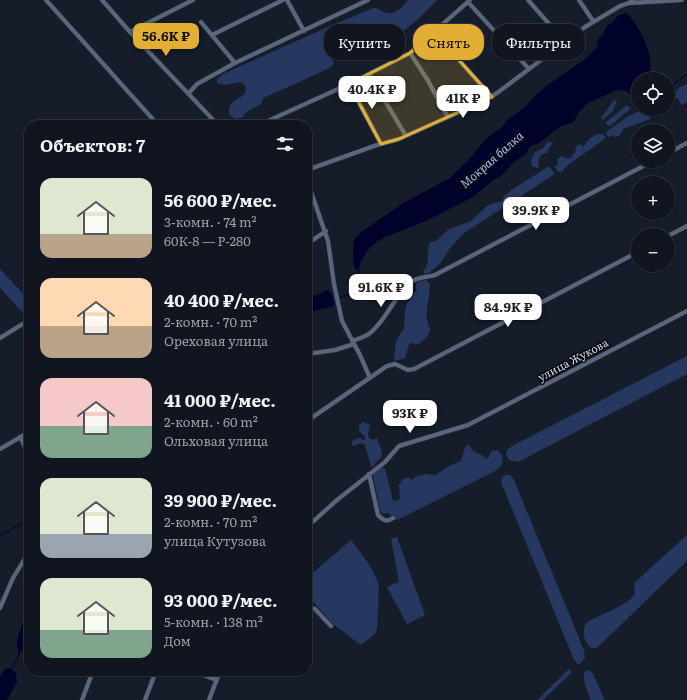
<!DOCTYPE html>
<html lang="ru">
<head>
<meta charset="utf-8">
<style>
  body { margin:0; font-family:Literata,serif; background:#1e222d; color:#f1f3f6; height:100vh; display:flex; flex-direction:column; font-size:15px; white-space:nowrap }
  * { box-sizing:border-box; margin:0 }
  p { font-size:13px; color:#9c9fa5 }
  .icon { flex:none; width:22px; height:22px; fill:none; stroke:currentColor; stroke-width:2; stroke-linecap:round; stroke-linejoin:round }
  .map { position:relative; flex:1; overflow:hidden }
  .details { position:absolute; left:24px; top:120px; width:288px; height:556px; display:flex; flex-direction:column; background:#101520; border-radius:16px; box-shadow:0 1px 3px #0004,0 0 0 1px #30343e }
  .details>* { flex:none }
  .guide { position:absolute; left:324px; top:24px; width:303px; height:36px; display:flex; gap:8px }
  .tools { position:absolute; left:631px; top:72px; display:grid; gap:8px }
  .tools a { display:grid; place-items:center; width:44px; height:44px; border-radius:50%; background:#101520; box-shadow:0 1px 3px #0004,0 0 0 1px #30343e; font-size:20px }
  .price { position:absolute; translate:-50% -34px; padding:0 9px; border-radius:8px; background:#fff; color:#222; font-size:13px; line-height:26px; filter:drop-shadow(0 1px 2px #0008) }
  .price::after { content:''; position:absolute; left:50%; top:24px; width:12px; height:9px; margin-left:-6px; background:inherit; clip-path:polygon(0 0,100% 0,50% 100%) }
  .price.current { background:#e2af34; color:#111 }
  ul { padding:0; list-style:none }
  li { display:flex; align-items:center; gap:12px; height:100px; padding:0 16px }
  li span { display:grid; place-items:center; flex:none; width:112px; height:80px; border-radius:12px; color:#555 }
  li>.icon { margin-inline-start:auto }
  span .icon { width:48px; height:48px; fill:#fffc; stroke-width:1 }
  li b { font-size:17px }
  h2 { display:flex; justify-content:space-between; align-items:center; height:48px; padding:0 16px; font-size:17px }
  .chip { padding:0 14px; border-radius:16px; background:#101520; box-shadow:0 1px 3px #0004,0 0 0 1px #30343e; font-size:14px; line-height:36px }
  .chip.current { background:#e2af34; color:#111 }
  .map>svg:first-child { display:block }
  .green { fill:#26385f }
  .water { fill:#000229 }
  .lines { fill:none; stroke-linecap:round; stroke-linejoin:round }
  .stream { stroke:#000229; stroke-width:1 }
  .minor-casing { stroke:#303744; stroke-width:5 }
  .minor { stroke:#5b667b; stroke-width:4 }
  .marked { fill:#e2af34; fill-opacity:0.2; stroke:#e2af34; stroke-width:3; stroke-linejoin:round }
  .labels { text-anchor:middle; stroke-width:3; stroke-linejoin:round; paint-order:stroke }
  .street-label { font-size:11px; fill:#d6dbe5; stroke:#05070c }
  .water-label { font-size:12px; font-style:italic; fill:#a2bef9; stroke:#05070c }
</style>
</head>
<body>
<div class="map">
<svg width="687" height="700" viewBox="0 0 687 700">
  <rect width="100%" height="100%" fill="#151c2a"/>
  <!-- green -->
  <path class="green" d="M408 0H437L417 20 393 39 366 53C358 54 356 51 351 46H345L333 54 332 59 334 63 331 67C309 78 286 88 263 98L261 104 245 113 243 117 235 119 229 114C227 95 250 102 245 85L240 82 225 85 217 83V79L223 74 330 26 373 8C378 8 380 10 384 12 394 17 403 7 408 0Z
    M687 84V102L682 105 679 102V99L676 98 674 93 680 87Z
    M614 100 617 102 612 112 603 120 601 118Z
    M627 105 630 108 628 111 610 126 606 124V122Z
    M641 110H646L651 119 623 129 619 136 615 137 612 135 609 137 605 133 627 117Z
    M598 134H603L606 138 568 165 561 172 557 171 555 167 558 163 557 160 561 156 567 158H571L573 154 575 153 576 146 581 144 583 147 590 138Z
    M549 141 553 143 548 150 547 153 542 154 539 158 538 168H537L532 166 531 161 534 153 543 148Z
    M549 166 555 174 464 233 450 248 441 263 429 273 425 274 423 271C432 260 425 253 430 242L436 241 449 229 471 221 488 205 502 201 504 196 510 191Z
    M0 269 29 300V314L26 316 0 288Z
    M426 280 430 284C430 298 422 317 431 330 428 335 423 343 416 345L413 343 409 344 405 358 395 361 394 360 396 341 404 328 405 311 407 304 416 291V284L419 281Z
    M687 356V374L518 462 509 460 506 455 507 450 512 446Z
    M363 422 370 425 368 434 369 438 372 440 377 438 382 452 381 458 376 462 373 467 371 466 365 445 362 443 353 446 352 444 353 440 360 438 364 440H365V436C361 433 358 431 359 425Z
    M468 444 474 452 482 455 487 459 492 451 498 450C505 457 504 464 497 470L399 519 396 520 388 513 383 514 380 511 373 475 374 473 381 467 385 468 393 501H395L400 499 399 485 403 479 408 477 412 480 415 477 426 474 435 475 449 466 461 461 465 447Z
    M505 475H510L514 480 584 650 585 658 580 664H578L574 660 501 482 502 478Z
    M687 535V561L599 646 596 648H591C583 641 582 632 586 623 597 616 628 605 634 595 636 591 634 587 634 583Z
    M397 537 425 615 407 624 387 587 399 582 391 539Z
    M351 540C361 554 376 570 379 587L377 629 375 634 361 645 333 624 307 595V578Z
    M569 669 572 672 543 700H537Z
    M589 670 593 674 605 700H591C587 691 583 682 584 672Z"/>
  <!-- water -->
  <path class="water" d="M627 13C638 24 654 54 650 70 649 73 647 76 646 79H638V94H629L628 91 617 90 588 103 578 113 574 122 561 126 539 143 530 146 525 155 514 162 501 176 493 180 473 197 426 221 385 237C381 240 377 241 374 244 366 250 361 262 357 271L354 267 353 250 354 240 361 232 405 202 450 178 471 157 485 140 503 126 507 120 524 108 533 98 545 87 584 60 597 47 598 39 603 35C605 28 606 25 613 22 615 16 621 14 627 13Z
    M328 290C333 294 333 300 334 306L307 313V297L317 295Z
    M29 610C29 623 32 641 22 652L18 651C14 638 24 621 29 610Z
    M10 668 16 673 17 682 7 700H0V677L5 669Z"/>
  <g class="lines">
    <!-- stream -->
    <path class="stream" d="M668 99 670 97 671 86 687 74
      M339 298C357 292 359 286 359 268
      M0 535 29 520
      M12 669 20 652"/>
    <defs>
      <path id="minor" d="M46 0 158 125
        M102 0 130 32 218 125
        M287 0 304 31
        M528 0 565 42
        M579 0 593 21
        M468 2 529 69
        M630 3 682 0
        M201 22 235 63
        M130 32 193 0
        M434 32 492 97
        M212 35 283 0
        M410 53 427 79 448 117
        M369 74 406 136
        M349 84 381 144
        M189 93 197 84 235 63 368 0
        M259 125 349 84 410 53 470 0
        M668 153 687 143
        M307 170 377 145 399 139 482 102 497 93 585 27 620 6 629 3 633 0
        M307 180 328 241 334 284 342 321 360 355 370 378
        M668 236 687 226
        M307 244 326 231
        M0 338 29 320
        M352 341C358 339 364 337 369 334 387 320 394 296 411 282 417 277 428 277 435 275L653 161
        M307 354 335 350 354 344
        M307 421 387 366 395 364 408 370 414 369 638 252
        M21 438 29 457
        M0 449 29 432
        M369 474 378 515C384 521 387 522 393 518
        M307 527 337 500 385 462 399 446 468 425 687 311
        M307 606 315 609 331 626
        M0 608 13 578 29 552
        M192 671 217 680
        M82 700 93 671
        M145 700 156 671
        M209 700 220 671"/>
    </defs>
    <!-- minor casing -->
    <use href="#minor" class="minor-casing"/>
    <!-- minor -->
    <use href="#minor" class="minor"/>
  </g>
  <!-- marked area -->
  <path class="marked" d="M434 32 492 97 399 139 381 144 349 84 410 53Z"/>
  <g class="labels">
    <!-- street labels -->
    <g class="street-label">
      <text transform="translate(573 360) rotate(-28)" y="4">улица Жукова</text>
    </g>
    <!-- water labels -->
    <g class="water-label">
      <text transform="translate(492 160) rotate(-41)" y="4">Мокрая балка</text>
    </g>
  </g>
</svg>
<div class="tools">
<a><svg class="icon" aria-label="locate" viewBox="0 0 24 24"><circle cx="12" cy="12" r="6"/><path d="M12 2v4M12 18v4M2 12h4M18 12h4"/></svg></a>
<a><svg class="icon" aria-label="layers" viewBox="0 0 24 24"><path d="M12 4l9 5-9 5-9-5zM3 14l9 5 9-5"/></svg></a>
<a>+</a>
<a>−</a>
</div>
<b class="price current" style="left:166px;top:57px">56.6K ₽</b>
<b class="price" style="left:372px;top:110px">40.4K ₽</b>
<b class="price" style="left:463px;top:119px">41K ₽</b>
<b class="price" style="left:536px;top:231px">39.9K ₽</b>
<b class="price" style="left:381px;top:308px">91.6K ₽</b>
<b class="price" style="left:508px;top:328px">84.9K ₽</b>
<b class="price" style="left:410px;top:434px">93K ₽</b>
<div class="guide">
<a class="chip">Купить</a>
<a class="chip current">Снять</a>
<a class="chip">Фильтры</a>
</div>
<section class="details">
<h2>Объектов: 7<svg class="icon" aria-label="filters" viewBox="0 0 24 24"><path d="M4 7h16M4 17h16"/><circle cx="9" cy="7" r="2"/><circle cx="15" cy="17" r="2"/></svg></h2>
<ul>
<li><span style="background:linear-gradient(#dfe7d0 70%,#b9a48a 0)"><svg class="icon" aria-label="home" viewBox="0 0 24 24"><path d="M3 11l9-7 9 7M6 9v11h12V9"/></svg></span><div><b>56 600 ₽/мес.</b><p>3-комн. · 74 m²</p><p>60К-8 — Р-280</p></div></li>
<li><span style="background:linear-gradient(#ffd9b3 60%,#b9a48a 0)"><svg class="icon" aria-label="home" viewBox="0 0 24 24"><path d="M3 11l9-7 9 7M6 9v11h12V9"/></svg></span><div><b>40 400 ₽/мес.</b><p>2-комн. · 70 m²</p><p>Ореховая улица</p></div></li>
<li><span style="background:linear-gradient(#f6c9c9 60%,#7fa58c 0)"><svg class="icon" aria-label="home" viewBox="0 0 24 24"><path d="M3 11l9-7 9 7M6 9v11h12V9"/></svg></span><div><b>41 000 ₽/мес.</b><p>2-комн. · 60 m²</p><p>Ольховая улица</p></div></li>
<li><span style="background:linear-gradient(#dfe7d0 70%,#9aa5b1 0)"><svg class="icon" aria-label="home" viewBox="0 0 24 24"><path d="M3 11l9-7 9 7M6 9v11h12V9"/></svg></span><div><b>39 900 ₽/мес.</b><p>2-комн. · 70 m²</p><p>улица Кутузова</p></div></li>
<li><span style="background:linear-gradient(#dfe7d0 65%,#7fa58c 0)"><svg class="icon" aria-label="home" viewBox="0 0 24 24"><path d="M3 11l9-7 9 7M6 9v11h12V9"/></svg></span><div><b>93 000 ₽/мес.</b><p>5-комн. · 138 m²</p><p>Дом</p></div></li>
</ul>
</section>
</div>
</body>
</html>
